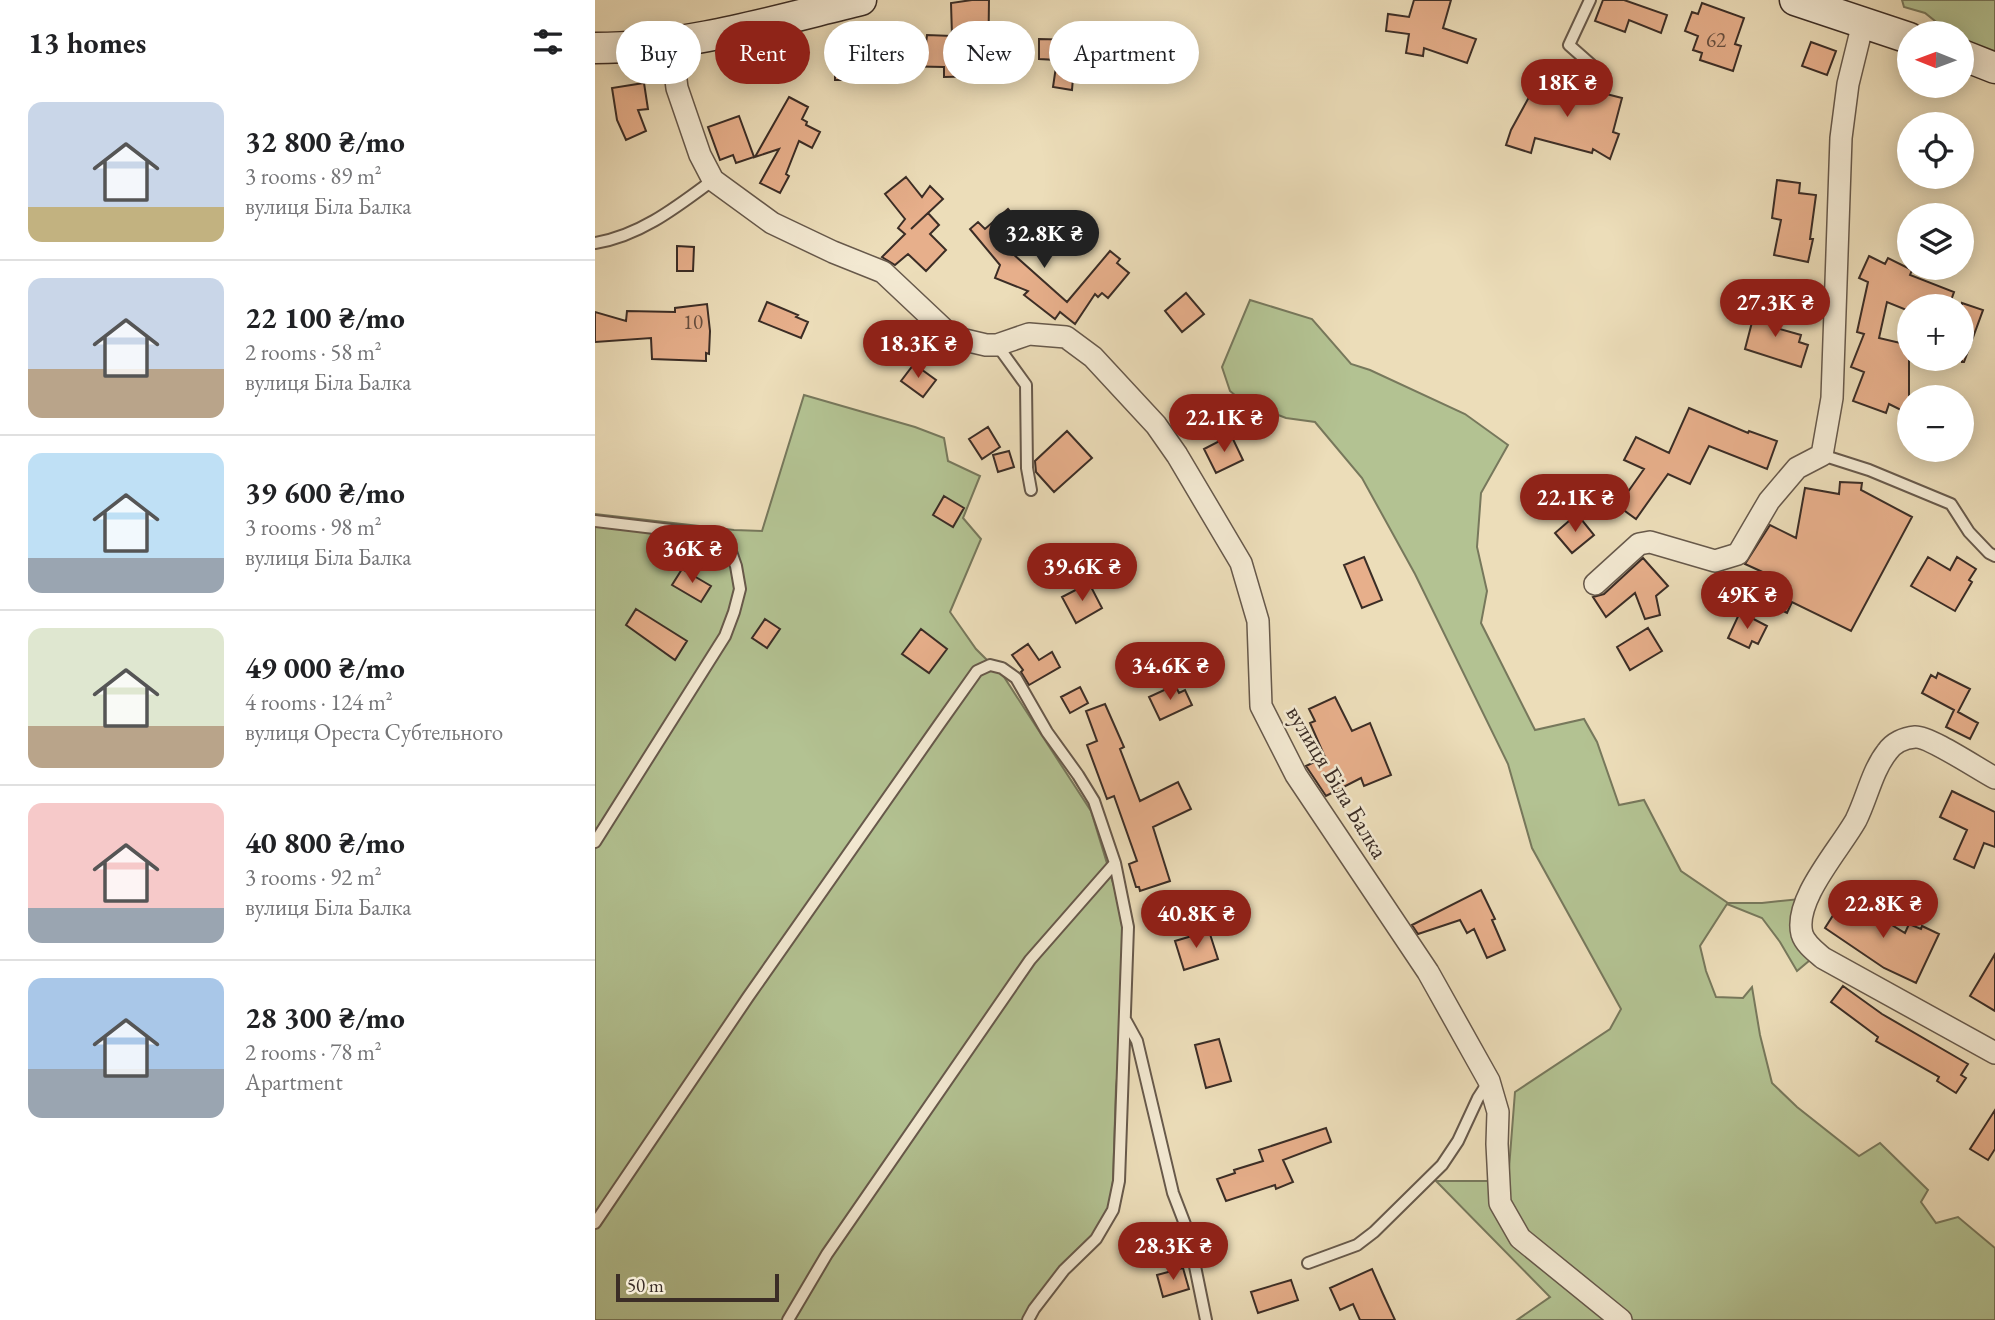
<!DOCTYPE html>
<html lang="en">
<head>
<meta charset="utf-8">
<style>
  body { margin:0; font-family:"EB Garamond",serif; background:#f2f2f2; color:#202124; height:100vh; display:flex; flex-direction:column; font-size:26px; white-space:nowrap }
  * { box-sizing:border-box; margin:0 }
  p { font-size:23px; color:#757577 }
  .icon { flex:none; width:38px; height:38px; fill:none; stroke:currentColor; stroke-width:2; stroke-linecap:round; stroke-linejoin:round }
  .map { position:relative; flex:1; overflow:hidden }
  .panel { display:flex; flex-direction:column; background:#fff; width:595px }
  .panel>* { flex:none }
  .guide { position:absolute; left:21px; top:21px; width:665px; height:63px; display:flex; gap:14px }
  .needle { width:46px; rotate:271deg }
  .buttons { position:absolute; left:1302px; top:21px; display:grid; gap:14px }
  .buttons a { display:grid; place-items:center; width:77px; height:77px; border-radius:50%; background:#fff; box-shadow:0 4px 18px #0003; font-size:35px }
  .scale { position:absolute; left:21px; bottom:18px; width:163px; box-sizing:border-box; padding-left:7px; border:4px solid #3b2d26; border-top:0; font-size:19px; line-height:24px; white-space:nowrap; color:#3b2d26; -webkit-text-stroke:5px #f3e9d2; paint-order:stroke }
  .price { position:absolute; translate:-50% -60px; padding:0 16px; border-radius:24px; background:#8f2418; color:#fff; font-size:23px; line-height:46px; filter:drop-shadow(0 2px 4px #0008) }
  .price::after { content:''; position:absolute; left:50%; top:42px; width:21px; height:16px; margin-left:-10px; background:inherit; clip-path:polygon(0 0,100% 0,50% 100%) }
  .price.on { background:#222; color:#fff }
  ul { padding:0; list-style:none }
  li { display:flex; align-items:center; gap:21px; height:175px; padding:0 28px }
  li+li { border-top:2px solid #e0e0e0 }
  li span { display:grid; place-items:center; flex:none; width:196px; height:140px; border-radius:14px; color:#555 }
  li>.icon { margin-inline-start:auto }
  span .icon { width:84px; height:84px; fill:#fffc; stroke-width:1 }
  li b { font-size:30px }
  h2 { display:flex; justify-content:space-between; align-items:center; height:84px; padding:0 28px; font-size:30px }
  .tag { padding:0 24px; border-radius:32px; background:#fff; box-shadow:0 4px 18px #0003; font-size:24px; line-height:63px }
  .tag.on { background:#8f2418; color:#fff }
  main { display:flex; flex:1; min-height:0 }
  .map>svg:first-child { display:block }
  .green { fill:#b3c292; stroke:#77785c; stroke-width:2 }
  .building { fill:#e7af8b; stroke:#3b2d26; stroke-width:2 }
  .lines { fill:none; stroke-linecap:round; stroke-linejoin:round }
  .lane-casing { stroke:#67594b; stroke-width:14 }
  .street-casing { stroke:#67594b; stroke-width:24 }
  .secondary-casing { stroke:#3b2d26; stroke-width:33 }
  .lane { stroke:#f3e9d2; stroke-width:10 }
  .street { stroke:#f3e9d2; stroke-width:21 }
  .secondary { stroke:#f3e9d2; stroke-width:30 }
  .labels { text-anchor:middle; stroke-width:5; stroke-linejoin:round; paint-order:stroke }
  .number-label { font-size:21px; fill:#664e3f }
  .street-label { font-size:24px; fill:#3b2d26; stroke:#f3e9d2 }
</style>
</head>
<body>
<main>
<section class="panel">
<h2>13 homes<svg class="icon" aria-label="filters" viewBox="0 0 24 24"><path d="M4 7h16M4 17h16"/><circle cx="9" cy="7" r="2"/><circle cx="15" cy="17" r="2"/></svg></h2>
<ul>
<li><span style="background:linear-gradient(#c9d6e8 75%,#c2b280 0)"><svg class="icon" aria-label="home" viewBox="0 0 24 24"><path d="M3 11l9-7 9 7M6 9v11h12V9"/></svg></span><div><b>32 800 ₴/mo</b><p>3 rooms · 89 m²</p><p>вулиця Біла Балка</p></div></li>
<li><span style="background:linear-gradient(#c9d6e8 65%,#b9a48a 0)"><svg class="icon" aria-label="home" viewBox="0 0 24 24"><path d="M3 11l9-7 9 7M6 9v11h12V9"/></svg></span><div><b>22 100 ₴/mo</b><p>2 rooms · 58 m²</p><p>вулиця Біла Балка</p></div></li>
<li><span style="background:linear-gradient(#bfe0f5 75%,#9aa5b1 0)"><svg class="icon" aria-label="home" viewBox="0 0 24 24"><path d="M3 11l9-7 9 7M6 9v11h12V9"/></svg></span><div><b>39 600 ₴/mo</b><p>3 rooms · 98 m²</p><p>вулиця Біла Балка</p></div></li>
<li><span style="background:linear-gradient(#dfe7d0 70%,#b9a48a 0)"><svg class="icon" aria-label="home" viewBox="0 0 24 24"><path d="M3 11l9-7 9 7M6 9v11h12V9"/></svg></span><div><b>49 000 ₴/mo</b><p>4 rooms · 124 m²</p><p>вулиця Ореста Субтельного</p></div></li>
<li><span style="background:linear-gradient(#f6c9c9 75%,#9aa5b1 0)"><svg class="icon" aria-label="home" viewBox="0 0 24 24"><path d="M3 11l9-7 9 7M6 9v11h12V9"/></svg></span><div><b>40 800 ₴/mo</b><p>3 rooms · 92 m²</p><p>вулиця Біла Балка</p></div></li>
<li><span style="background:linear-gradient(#a9c7e8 65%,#9aa5b1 0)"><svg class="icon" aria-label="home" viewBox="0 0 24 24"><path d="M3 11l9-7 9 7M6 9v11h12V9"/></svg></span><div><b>28 300 ₴/mo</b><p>2 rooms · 78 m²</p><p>Apartment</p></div></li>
</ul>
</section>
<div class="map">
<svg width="1400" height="1320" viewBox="0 0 1400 1320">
  <rect width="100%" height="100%" fill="#ecddb9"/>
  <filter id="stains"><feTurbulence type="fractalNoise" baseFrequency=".00286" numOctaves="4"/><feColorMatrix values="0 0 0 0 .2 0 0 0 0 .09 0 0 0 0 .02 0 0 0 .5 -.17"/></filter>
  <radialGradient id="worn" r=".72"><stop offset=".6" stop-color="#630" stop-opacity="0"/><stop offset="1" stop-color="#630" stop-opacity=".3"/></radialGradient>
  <!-- green -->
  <path class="green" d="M1307 0H1400V53L1367 39V33H1355L1330 13 1309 7Z
    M655 300 717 319 756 364 775 370 870 414 913 445 886 493 882 547 892 591 886 623 940 730 989 719 1002 742 1024 805 1049 800 1086 871 1133 903H1167L1205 899 1215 960 1202 971 1185 942 1167 918 1132 904 1105 946 1111 971 1121 997 1148 998 1157 987 1165 1035 1177 1083 1202 1107 1264 1156 1285 1143 1333 1190 1326 1202 1341 1223 1363 1217 1400 1248V1320H922L955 1297 841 1181H913L920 1092 1015 1029 1026 1009 937 848 913 764 820 574 767 478 720 422 691 418 647 401 635 391 627 367Z
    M209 395 320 427 349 438 353 461 385 476 368 518 386 539 355 612 381 649 409 677 496 811 525 906 529 928 528 1028 521 1087 518 1181 514 1211 498 1238 429 1320H0V514L139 530 167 531Z"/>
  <!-- building -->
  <path class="building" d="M377 0H394L393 76 349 77V67L301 66 302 43 331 44 332 35 357 36 356 3Z
    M819 0H856L848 28 881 39 872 63 829 48 828 56 811 53 814 34 791 31 793 14 814 17Z
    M1008 0H1029L1072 15 1066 33 1034 20 1030 32 1000 21Z
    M1107 3 1149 18 1140 44 1146 46 1138 71 1105 60 1107 53 1098 50 1103 36 1090 31 1097 12 1103 14Z
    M444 39 481 40 477 90 458 87 462 60 444 59Z
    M1216 42 1241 51 1232 75 1207 66Z
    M240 51H284V80H240Z
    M945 77 1027 98 1018 132 1024 134 1015 159 998 149 997 153 940 138 936 153 911 145 916 130Z
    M49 83 53 109 43 110 51 131 31 140 22 120 17 88Z
    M194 97 213 107 207 119 212 122 211 125 225 132 217 148 204 141 191 174 194 176 185 193 165 183 184 149 160 157Z
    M144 116 159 157 141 163 138 155 125 160 113 127Z
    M311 177 327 197 335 186 348 199 316 229 333 213 344 225 335 234 351 250 331 271 313 254 300 265 287 257 310 234 303 228 310 219 290 194Z
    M1182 180 1205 183 1204 193 1221 195 1215 239H1218L1213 262 1179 255 1186 220 1177 218Z
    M413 209 437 237 418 254 472 302 515 251 525 259 522 263 534 273 513 298 507 293 503 297 500 294 480 324 465 312 460 319 429 295 433 291 400 278 405 265 375 229 383 222 390 229Z
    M82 246 99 247 98 271H82Z
    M1274 256 1290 264 1293 258 1317 270 1315 275 1359 292 1354 306H1314V311L1292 302 1284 338 1314 345V414L1294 404 1291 413 1258 401 1269 372 1256 367 1269 334 1262 332 1273 282 1264 278Z
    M591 293 609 314 587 332 570 311Z
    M172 302 203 315 201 317 213 322 206 338 164 321Z
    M1367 303 1388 310 1369 362H1367Z
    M112 304 115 331 114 354 111 353V361L57 359 56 338 0 342V312L31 321 32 311 80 312V308Z
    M1161 307 1185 313 1181 328 1206 335 1204 342 1213 345 1206 367 1150 349Z
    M319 364 341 380 328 397 306 381Z
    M1094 408 1153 433 1154 431 1182 441 1172 469 1114 446 1095 484 1073 474 1041 519 1023 506 1049 469 1029 460 1041 437 1074 453Z
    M393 427 405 447 387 459 374 439Z
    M472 431 497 458 459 492 441 472 440 461Z
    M636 435 648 460 621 473 609 449Z
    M414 451 419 467 403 472 398 455Z
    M1245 482 1267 483 1266 490 1317 517 1256 631 1197 602 1192 613 1171 603 1183 579 1150 564 1175 525 1201 538 1210 488 1244 494Z
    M349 496 369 508 358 527 338 515Z
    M982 514 999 535 977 553 960 533Z
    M769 557 787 600 767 608 749 565Z
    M1333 557 1355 570 1362 557 1381 569 1374 580 1377 582 1360 611 1316 586Z
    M1048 558 1073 586 1061 596 1065 615 1050 619 1040 593 1011 617 998 597 1009 594Z
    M87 569 116 586 106 602 77 585Z
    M494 583 507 608 481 623 467 597Z
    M41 609 92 641 80 660 31 625Z
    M1145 612 1172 626 1163 644 1157 641 1154 648 1133 638Z
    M170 619 185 629 172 648 157 638Z
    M1053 628 1067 651 1035 670 1022 647Z
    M326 629 352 649 334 673 307 654Z
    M433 644 444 660 457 652 465 667 434 685 426 672 428 670 417 655Z
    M1343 673 1375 689 1363 712 1383 723 1375 739 1351 727 1359 710 1327 693 1336 675 1341 678Z
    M580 685 584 693 590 690 597 705 565 720 554 697Z
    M485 687 493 703 475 713 466 697Z
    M740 697 757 731 775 723 796 775 769 786 766 778 731 796 711 766 730 757 715 723 720 721 714 709Z
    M510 704 529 747 525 749 545 801 583 782 596 809 558 827 575 881 545 891 544 887H541L534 864 542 861 519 796 512 799 492 745 502 741 491 711Z
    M1357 791 1400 812V847L1389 843 1379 868 1359 859 1372 830 1345 817Z
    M886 890 900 919 897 920 910 950 892 958 879 929 872 933 865 920 823 934 817 925Z
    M1249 898 1260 905 1261 903 1310 933 1314 924 1326 929 1327 926 1344 934 1321 983 1289 968 1230 928Z
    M614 931 623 959 589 970 580 941Z
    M1400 954V1011L1375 996Z
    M1248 986 1287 1014 1373 1064 1366 1075 1371 1078 1361 1093 1342 1081 1344 1077 1281 1041 1283 1037 1236 1002Z
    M624 1039 636 1081 611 1088 600 1045Z
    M1400 1110V1149L1393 1160 1375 1149Z
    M731 1128 736 1142 688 1160 698 1182 681 1189 680 1185 631 1201 622 1179 640 1173 639 1170 668 1161 664 1150Z
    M588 1268 594 1289 568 1297 562 1275Z
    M777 1269 788 1294 800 1320H765L758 1304 745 1310 735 1288Z
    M696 1280 703 1300 663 1313 656 1292Z"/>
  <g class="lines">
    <defs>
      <path id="lane" d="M995 0 974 45 1000 68
        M0 243C45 236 83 206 118 180
        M402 345 431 385 432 468 436 490
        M1227 455 1274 470 1356 504 1374 532 1394 553 1400 556
        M0 521 118 535 134 546 141 566 145 589 139 612 130 636 0 842
        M531 1021 542 1041 578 1193 593 1232 611 1320
        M0 1223 153 997 343 726 382 671 395 665 407 668 421 678 452 732 483 775 499 801 520 863 533 927 524 1181 518 1210 501 1239 469 1270 439 1309 433 1320
        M713 1263 762 1245 779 1232 847 1165 863 1141 883 1098 894 1081
        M193 1320 232 1254 435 960 520 863"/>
      <path id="street" d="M76 41 82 88 105 155 118 180 177 223 238 252 288 272 357 337 391 345H402L434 334 471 337 498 357 561 425 582 455 646 563 663 621 666 706 701 775 833 972 894 1081 903 1112 902 1144 905 1203 925 1238 1026 1320
        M1000 584 1044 544 1055 542 1120 561 1143 554 1174 501 1202 468 1227 455 1237 398 1246 138 1253 84 1268 23
        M1400 778C1383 769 1334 736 1320 737 1309 738 1298 743 1292 752 1277 771 1272 798 1261 820 1245 849 1198 900 1207 934 1210 944 1221 952 1228 958L1400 1053"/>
      <path id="secondary" d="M1200 0 1314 38
        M0 48C90 48 179 21 266 0
        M1367 55 1400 68"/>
    </defs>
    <!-- lane casing -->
    <use href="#lane" class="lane-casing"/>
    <!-- street casing -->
    <use href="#street" class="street-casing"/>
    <!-- secondary casing -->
    <use href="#secondary" class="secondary-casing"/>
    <!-- lane -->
    <use href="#lane" class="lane"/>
    <!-- street -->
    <use href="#street" class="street"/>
    <!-- secondary -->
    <use href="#secondary" class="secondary"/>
  </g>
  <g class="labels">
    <!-- number labels -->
    <g class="number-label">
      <text x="1121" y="47">62</text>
      <text x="98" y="329">10</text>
    </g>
    <!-- street labels -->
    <g class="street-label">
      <text transform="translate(742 782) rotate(59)" y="8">вулиця Біла Балка</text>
    </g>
  </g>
  <rect width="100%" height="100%" filter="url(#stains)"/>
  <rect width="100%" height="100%" fill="url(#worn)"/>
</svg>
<div class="buttons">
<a><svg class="needle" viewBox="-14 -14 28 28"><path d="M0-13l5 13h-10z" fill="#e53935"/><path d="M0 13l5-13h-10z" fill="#757577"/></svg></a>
<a><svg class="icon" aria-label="locate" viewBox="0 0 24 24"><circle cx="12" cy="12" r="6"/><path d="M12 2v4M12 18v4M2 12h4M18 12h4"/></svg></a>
<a><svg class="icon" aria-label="layers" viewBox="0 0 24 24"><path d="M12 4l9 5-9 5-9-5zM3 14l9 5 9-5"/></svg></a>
<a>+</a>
<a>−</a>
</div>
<div class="scale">50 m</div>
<b class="price" style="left:972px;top:119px">18K ₴</b>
<b class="price on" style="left:449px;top:270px">32.8K ₴</b>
<b class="price" style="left:1180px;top:339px">27.3K ₴</b>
<b class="price" style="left:323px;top:380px">18.3K ₴</b>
<b class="price" style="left:629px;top:454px">22.1K ₴</b>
<b class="price" style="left:980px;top:534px">22.1K ₴</b>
<b class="price" style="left:97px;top:585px">36K ₴</b>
<b class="price" style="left:487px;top:603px">39.6K ₴</b>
<b class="price" style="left:1152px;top:631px">49K ₴</b>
<b class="price" style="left:575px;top:702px">34.6K ₴</b>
<b class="price" style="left:1288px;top:940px">22.8K ₴</b>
<b class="price" style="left:601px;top:950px">40.8K ₴</b>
<b class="price" style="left:578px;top:1282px">28.3K ₴</b>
<div class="guide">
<a class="tag">Buy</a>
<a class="tag on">Rent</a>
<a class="tag">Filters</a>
<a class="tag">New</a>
<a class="tag">Apartment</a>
</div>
</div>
</main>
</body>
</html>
